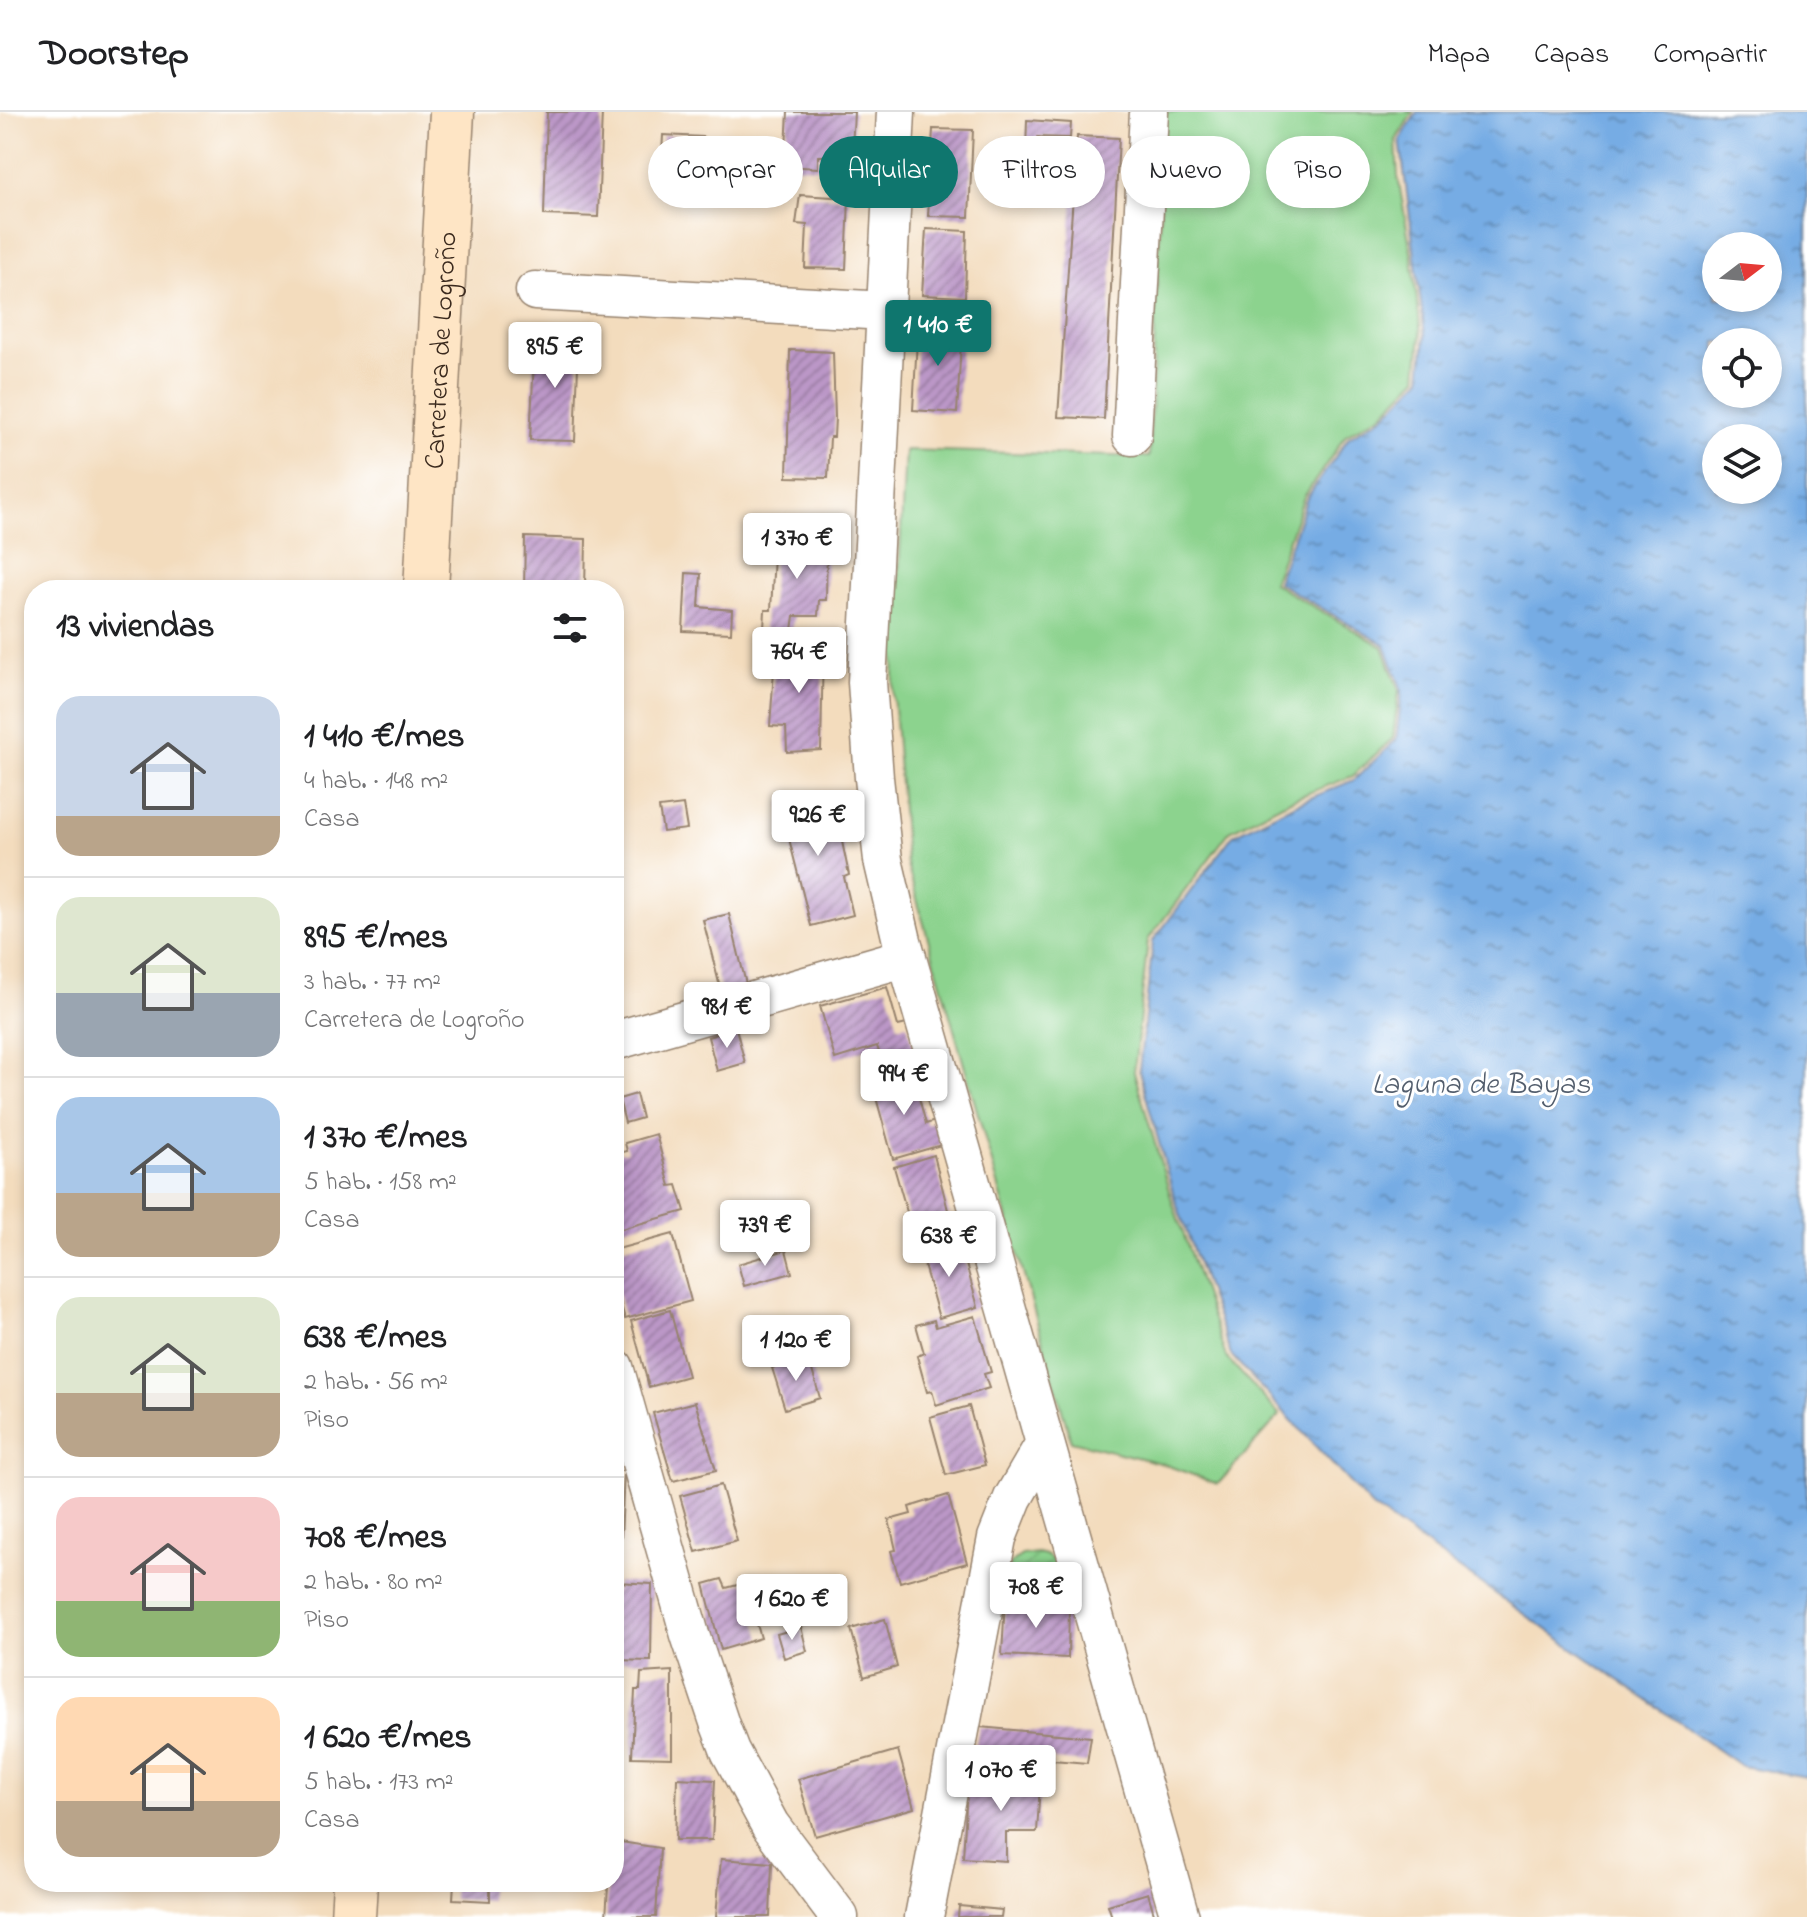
<!DOCTYPE html>
<html lang="es">
<head>
<meta charset="utf-8">
<style>
  body { margin:0; font-family:"Indie Flower",sans-serif; background:#f2f2f2; color:#202124; height:100vh; display:flex; flex-direction:column; font-size:30px; white-space:nowrap }
  * { box-sizing:border-box; margin:0 }
  p { font-size:26px; color:#757577 }
  .icon { flex:none; width:44px; height:44px; fill:none; stroke:currentColor; stroke-width:2; stroke-linecap:round; stroke-linejoin:round }
  .map { position:relative; flex:1; overflow:hidden }
  .panel { position:absolute; left:24px; top:468px; width:600px; height:1312px; display:flex; flex-direction:column; background:#fff; border-radius:32px; box-shadow:0 4px 12px #0003 }
  .panel>* { flex:none }
  .hud { position:absolute; left:648px; top:24px; width:760px; height:72px; display:flex; gap:16px }
  .needle { width:52px; rotate:74deg }
  .fabs { position:absolute; left:1702px; top:120px; display:grid; gap:16px }
  .fabs a { display:grid; place-items:center; width:80px; height:80px; border-radius:50%; background:#fff; box-shadow:0 4px 12px #0003; font-size:40px }
  .price { position:absolute; translate:-50% -68px; padding:0 18px; border-radius:8px; background:#fff; color:#222; font-size:26px; line-height:52px; filter:drop-shadow(0 2px 4px #0008) }
  .price::after { content:''; position:absolute; left:50%; top:48px; width:24px; height:18px; margin-left:-12px; background:inherit; clip-path:polygon(0 0,100% 0,50% 100%) }
  .price.on { background:#0f766e; color:#fff }
  ul { padding:0; list-style:none }
  li { display:flex; align-items:center; gap:24px; height:200px; padding:0 32px }
  li+li { border-top:2px solid #e0e0e0 }
  li span { display:grid; place-items:center; flex:none; width:224px; height:160px; border-radius:24px; color:#555 }
  li>.icon { margin-inline-start:auto }
  span .icon { width:96px; height:96px; fill:#fffc; stroke-width:1 }
  li b { font-size:34px }
  h2 { display:flex; justify-content:space-between; align-items:center; height:96px; padding:0 32px; font-size:34px }
  .pill { padding:0 28px; border-radius:36px; background:#fff; box-shadow:0 4px 12px #0003; font-size:28px; line-height:72px }
  .pill.on { background:#0f766e; color:#fff }
  header { display:flex; align-items:center; gap:48px; box-sizing:border-box; height:112px; padding:0 40px; background:#fff; border-bottom:2px solid #e0e0e0 }
  header strong { font-size:38px }
  nav { display:flex; gap:44px; margin-inline-start:auto; font-size:28px }
  .map>svg:first-child { display:block }
  .green { fill:#8cd38e; stroke:#647e56; stroke-width:2 }
  .garden { fill:url(#garden-furrows); stroke:#647e56; stroke-width:2 }
  .water { fill:url(#water-ripples); stroke:#586b81; stroke-width:2; fill-rule:evenodd }
  .building { fill:url(#building-hatch) }
  .lines { fill:none; stroke-linecap:round; stroke-linejoin:round }
  .minor-casing { stroke:#97836e; stroke-width:41 }
  .secondary-casing { stroke:#97836e; stroke-width:47 }
  .minor { stroke:#fff; stroke-width:38 }
  .secondary { stroke:#fee5c5; stroke-width:44 }
  .labels { text-anchor:middle; stroke-width:6; stroke-linejoin:round; paint-order:stroke }
  .street-label { font-size:28px; fill:#3b2a1e; stroke:#fff }
  .water-label { font-size:30px; font-style:italic; fill:#535e6d; stroke:#fff }
</style>
</head>
<body>
<header>
<strong>Doorstep</strong>
<nav><a>Mapa</a><a>Capas</a><a>Compartir</a></nav>
</header>
<div class="map">
<svg width="1807" height="1805" viewBox="0 0 1807 1805">
  <defs>
    <pattern id="garden-furrows" width="10" height="10" patternUnits="userSpaceOnUse" patternTransform="scale(2)"><rect width="10" height="10" fill="#8cd38e"/><path d="M-1 1l2-2M0 10L10 0M9 11l2-2" fill="none" stroke="#7ab57a"/></pattern>
    <pattern id="water-ripples" width="26" height="14" patternUnits="userSpaceOnUse" patternTransform="scale(2)"><rect width="26" height="14" fill="#76ace4"/><path d="M2 4q2-2 4 0t4 0M15 11q2-2 4 0t4 0" fill="none" stroke="#628cb8"/></pattern>
    <pattern id="building-hatch" width="6" height="6" patternUnits="userSpaceOnUse" patternTransform="scale(2)"><rect width="6" height="6" fill="#bb97c7"/><path d="M-1 1l2-2M0 6l6-6M5 7l2-2" fill="none" stroke="#997ba1"/></pattern>
  </defs>
  <rect width="100%" height="100%" fill="#fff"/>
  <filter id="ink" filterUnits="userSpaceOnUse"><feTurbulence type="fractalNoise" baseFrequency=".0125" numOctaves="2"/><feDisplacementMap in="SourceGraphic" scale="16" xChannelSelector="R" yChannelSelector="G"/><feConvolveMatrix kernelMatrix="1 2 1 2 8 2 1 2 1" color-interpolation-filters="sRGB"/></filter>
  <filter id="wash" filterUnits="userSpaceOnUse"><feTurbulence type="fractalNoise" baseFrequency=".006" numOctaves="4" result="noise"/><feDisplacementMap in="SourceGraphic" scale="32" xChannelSelector="R" yChannelSelector="G"/><feGaussianBlur stdDeviation="1.8" result="paint"/><feColorMatrix in="noise" values="0 0 0 0 0 0 0 0 0 0 0 0 0 0 0 0 0 1.4 0 .05"/><feComposite in="paint" operator="in"/></filter>
  <g filter="url(#wash)">
    <rect width="100%" height="100%" fill="#f3dcbd"/>
    <!-- green -->
    <path class="green" d="M1165 0H1413L1396 28 1398 65 1412 145 1421 223 1417 266 1382 302 1346 323 1304 385 1273 471 1383 535 1399 579 1393 626 1353 664 1288 689 1230 719 1148 828 1134 960 1172 1089 1226 1245 1280 1303 1218 1372 1160 1351 1071 1329 906 749 893 583 905 338 1149 345Z"/>
    <!-- garden -->
    <path class="garden" d="M1037 1441C1062 1445 1065 1467 1071 1489L1003 1483 1010 1451 1022 1443Z"/>
    <!-- water -->
    <path class="water" d="M1417 0H1807V1665L1741 1654 1372 1395 1231 1243 1175 1088 1139 959 1153 829 1233 723 1291 694 1354 668 1396 628 1402 579 1385 533 1277 470 1307 386 1349 325 1384 304 1421 267 1425 223 1400 28ZM1716 134H1768V186H1716ZM1716 230H1768V282H1716ZM1716 326H1768V378H1716Z"/>
    <g id="blocks">
      <!-- building -->
      <path class="building" d="M547 0H602L598 105 544 103Z
        M788 0H854L851 56H832L833 44H818V56L785 54Z
        M1027 8 1071 11 1070 26 1038 25 1037 40 1026 39Z
        M933 17 973 18 969 105 928 104Z
        M663 23 703 25 702 34 758 37 756 66 661 61Z
        M1077 24 1119 26 1104 307 1058 305Z
        M800 83 849 86 846 157 805 156 807 113 796 112Z
        M926 117 967 119 965 185 922 183Z
        M918 211 962 212 957 301 913 298Z
        M535 227 579 229 575 329 530 328Z
        M790 238 833 240 835 306 834 325H830L828 366 787 365Z
        M525 425 586 427 585 478H524Z
        M775 425 827 428 826 488H819L818 504H794L792 518 764 517 765 498H771Z
        M686 461 701 462 699 495 732 498 731 521 683 519Z
        M776 531 823 534 821 638 787 640 786 615 770 614Z
        M826 682 834 717 839 715 849 763 844 765 853 803 811 814 780 691Z
        M683 693 687 717 663 720 659 696Z
        M729 802 747 876 722 883 703 808Z
        M887 875 898 914 907 912 918 949 885 958 877 934 835 947 820 894Z
        M736 916 745 951 717 959 708 925Z
        M912 960 926 1012 935 1009 941 1033 893 1047 872 971Z
        M636 982 642 1006 625 1011 619 987Z
        M656 1022 670 1074 677 1073 685 1099 614 1119V1042L627 1039 625 1031Z
        M934 1043 949 1102 911 1114 894 1055Z
        M673 1122 691 1189 625 1207 614 1167V1138Z
        M959 1127 978 1195 939 1206 920 1139Z
        M786 1138 792 1161 744 1174 738 1152Z
        M670 1198 688 1264 649 1275 631 1209Z
        M975 1204 991 1260 984 1262 989 1276 936 1293 932 1279 927 1280 917 1244 924 1241 916 1213 934 1208 936 1215Z
        M808 1244 820 1286 785 1297 772 1256Z
        M695 1290 716 1358 673 1369 653 1301Z
        M969 1294 985 1353 946 1363 930 1305Z
        M614 1359H624L621 1428H614Z
        M721 1373 737 1429 696 1440 680 1384Z
        M948 1383 967 1451 900 1470 891 1439 896 1438 889 1408 911 1402 909 1395Z
        M722 1467 726 1476 745 1471 761 1526 721 1538 704 1472Z
        M617 1470 652 1472 651 1549 614 1548V1483Z
        M1005 1488 1069 1493 1068 1546 1002 1543Z
        M885 1507 897 1555 864 1565 851 1517Z
        M801 1515 807 1539 784 1546 777 1522Z
        M672 1559V1646L632 1645 635 1578H640L641 1561Z
        M979 1615 1091 1625 1087 1651 1053 1648V1644L975 1637Z
        M898 1638 914 1696 815 1724 798 1667Z
        M995 1655 1041 1657 1037 1720H1006V1749L963 1746 967 1678 993 1681Z
        M677 1666 715 1668 712 1728H675Z
        M614 1729 660 1736 656 1805H606L608 1775 595 1773V1770H614Z
        M721 1747 772 1751 770 1805H716Z
        M454 1770H490V1789L453 1787Z
        M1148 1781 1155 1805H1112L1108 1793Z
        M959 1794 1002 1798 1001 1805H958Z"/>
    </g>
  </g>
  <g filter="url(#ink)">
    <use href="#blocks" fill-opacity="0" stroke="#97836e" stroke-width="2"/>
    <g class="lines">
      <defs>
        <path id="minor" d="M896 0 867 570 874 666 883 748 902 829 1180 1805
          M535 179 886 199
          M1132 324 1149 0
          M614 929 907 845
          M614 1255 690 1523 720 1613 730 1639 770 1713 839 1805
          M924 1805 997 1426 1013 1386 1045 1331"/>
        <g id="secondary">
          <path id="s1" d="M426 478 452 0"/>
          <path d="M353 1805 355 1770"/>
        </g>
      </defs>
      <!-- minor casing -->
      <use href="#minor" class="minor-casing"/>
      <!-- secondary casing -->
      <use href="#secondary" class="secondary-casing"/>
      <!-- minor -->
      <use href="#minor" class="minor"/>
      <!-- secondary -->
      <use href="#secondary" class="secondary"/>
    </g>
  </g>
  <g class="labels">
    <!-- street labels -->
    <g class="street-label">
      <text dy="10" stroke="none"><textPath href="#s1" startOffset="240">Carretera de Logroño</textPath></text>
    </g>
    <!-- water labels -->
    <g class="water-label">
      <text x="1481" y="981">Laguna de Bayas</text>
    </g>
  </g>
</svg>
<div class="fabs">
<a><svg class="needle" viewBox="-14 -14 28 28"><path d="M0-13l5 13h-10z" fill="#e53935"/><path d="M0 13l5-13h-10z" fill="#757577"/></svg></a>
<a><svg class="icon" aria-label="locate" viewBox="0 0 24 24"><circle cx="12" cy="12" r="6"/><path d="M12 2v4M12 18v4M2 12h4M18 12h4"/></svg></a>
<a><svg class="icon" aria-label="layers" viewBox="0 0 24 24"><path d="M12 4l9 5-9 5-9-5zM3 14l9 5 9-5"/></svg></a>
</div>
<b class="price on" style="left:938px;top:256px">1 410 €</b>
<b class="price" style="left:555px;top:278px">895 €</b>
<b class="price" style="left:797px;top:469px">1 370 €</b>
<b class="price" style="left:799px;top:583px">764 €</b>
<b class="price" style="left:818px;top:746px">926 €</b>
<b class="price" style="left:727px;top:938px">981 €</b>
<b class="price" style="left:904px;top:1005px">994 €</b>
<b class="price" style="left:765px;top:1156px">739 €</b>
<b class="price" style="left:949px;top:1167px">638 €</b>
<b class="price" style="left:796px;top:1271px">1 120 €</b>
<b class="price" style="left:1036px;top:1518px">708 €</b>
<b class="price" style="left:792px;top:1530px">1 620 €</b>
<b class="price" style="left:1001px;top:1701px">1 070 €</b>
<div class="hud">
<a class="pill">Comprar</a>
<a class="pill on">Alquilar</a>
<a class="pill">Filtros</a>
<a class="pill">Nuevo</a>
<a class="pill">Piso</a>
</div>
<section class="panel">
<h2>13 viviendas<svg class="icon" aria-label="filters" viewBox="0 0 24 24"><path d="M4 7h16M4 17h16"/><circle cx="9" cy="7" r="2"/><circle cx="15" cy="17" r="2"/></svg></h2>
<ul>
<li><span style="background:linear-gradient(#c9d6e8 75%,#b9a48a 0)"><svg class="icon" aria-label="home" viewBox="0 0 24 24"><path d="M3 11l9-7 9 7M6 9v11h12V9"/></svg></span><div><b>1 410 €/mes</b><p>4 hab. · 148 m²</p><p>Casa</p></div></li>
<li><span style="background:linear-gradient(#dfe7d0 60%,#9aa5b1 0)"><svg class="icon" aria-label="home" viewBox="0 0 24 24"><path d="M3 11l9-7 9 7M6 9v11h12V9"/></svg></span><div><b>895 €/mes</b><p>3 hab. · 77 m²</p><p>Carretera de Logroño</p></div></li>
<li><span style="background:linear-gradient(#a9c7e8 60%,#b9a48a 0)"><svg class="icon" aria-label="home" viewBox="0 0 24 24"><path d="M3 11l9-7 9 7M6 9v11h12V9"/></svg></span><div><b>1 370 €/mes</b><p>5 hab. · 158 m²</p><p>Casa</p></div></li>
<li><span style="background:linear-gradient(#dfe7d0 60%,#b9a48a 0)"><svg class="icon" aria-label="home" viewBox="0 0 24 24"><path d="M3 11l9-7 9 7M6 9v11h12V9"/></svg></span><div><b>638 €/mes</b><p>2 hab. · 56 m²</p><p>Piso</p></div></li>
<li><span style="background:linear-gradient(#f6c9c9 65%,#8fb573 0)"><svg class="icon" aria-label="home" viewBox="0 0 24 24"><path d="M3 11l9-7 9 7M6 9v11h12V9"/></svg></span><div><b>708 €/mes</b><p>2 hab. · 80 m²</p><p>Piso</p></div></li>
<li><span style="background:linear-gradient(#ffd9b3 65%,#b9a48a 0)"><svg class="icon" aria-label="home" viewBox="0 0 24 24"><path d="M3 11l9-7 9 7M6 9v11h12V9"/></svg></span><div><b>1 620 €/mes</b><p>5 hab. · 173 m²</p><p>Casa</p></div></li>
</ul>
</section>
</div>
</body>
</html>
